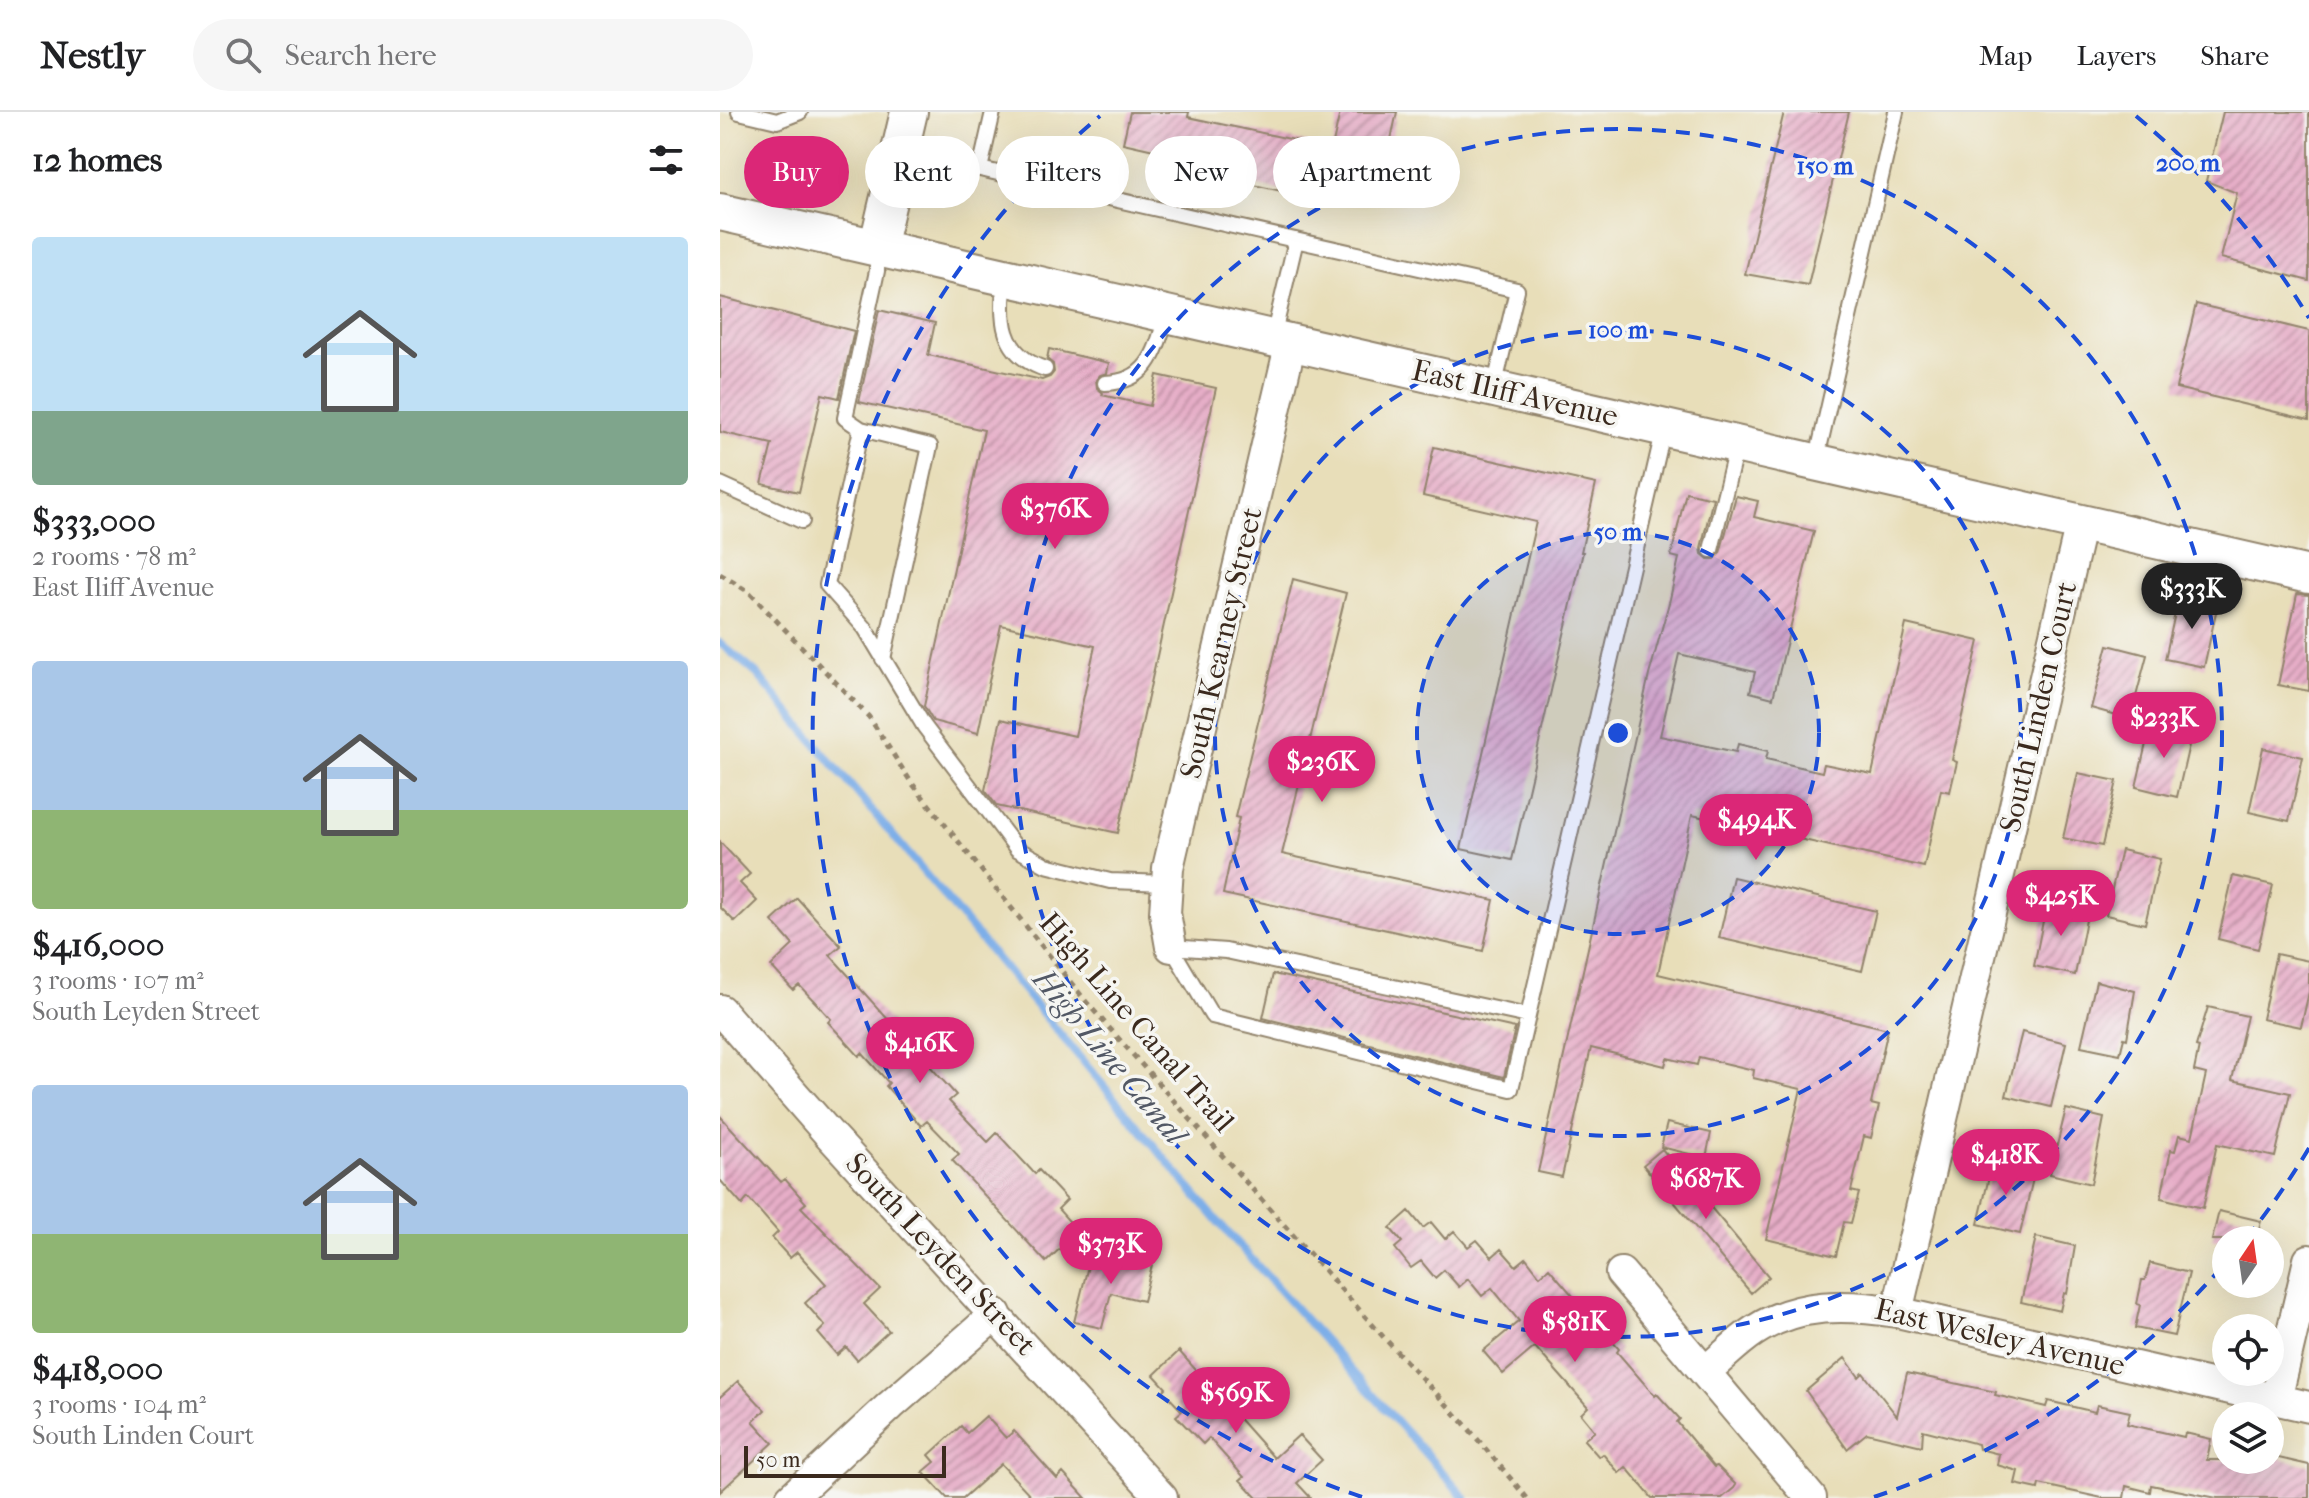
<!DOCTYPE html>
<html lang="en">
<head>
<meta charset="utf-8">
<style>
  body { margin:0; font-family:"IM FELL French Canon",serif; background:#f6f6f6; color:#202124; height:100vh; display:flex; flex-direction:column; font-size:30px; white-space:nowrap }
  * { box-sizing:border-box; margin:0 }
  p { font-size:26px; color:#757577 }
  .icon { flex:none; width:44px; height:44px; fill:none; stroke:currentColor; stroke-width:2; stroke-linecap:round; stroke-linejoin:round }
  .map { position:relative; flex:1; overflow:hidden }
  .drawer { display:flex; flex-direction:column; background:#fff; width:720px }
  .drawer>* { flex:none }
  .hud { position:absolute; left:24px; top:24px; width:760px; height:72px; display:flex; gap:16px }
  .needle { width:52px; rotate:13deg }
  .buttons { position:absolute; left:1492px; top:1114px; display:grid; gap:16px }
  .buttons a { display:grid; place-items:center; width:72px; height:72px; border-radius:50%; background:#fff; box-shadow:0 8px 32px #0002; font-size:40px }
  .scale { position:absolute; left:24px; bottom:20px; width:202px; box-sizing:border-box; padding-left:8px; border:4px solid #3b2a1e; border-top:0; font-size:22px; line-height:28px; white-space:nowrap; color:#3b2a1e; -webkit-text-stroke:6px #f6f6f2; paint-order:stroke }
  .price { position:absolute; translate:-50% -68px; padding:0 18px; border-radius:28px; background:#db2777; color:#fff; font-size:26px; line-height:52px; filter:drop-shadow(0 2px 4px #0008) }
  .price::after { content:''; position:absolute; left:50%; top:48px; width:24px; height:18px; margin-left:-12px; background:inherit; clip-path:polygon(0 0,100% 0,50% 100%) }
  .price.on { background:#222; color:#fff }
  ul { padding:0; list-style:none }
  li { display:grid; align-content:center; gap:16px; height:424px; padding:0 32px }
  li span { display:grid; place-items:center; height:248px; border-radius:8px; color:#555 }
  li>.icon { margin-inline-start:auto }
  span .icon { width:144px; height:144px; fill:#fffc; stroke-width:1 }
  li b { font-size:34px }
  h2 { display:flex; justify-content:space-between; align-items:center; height:96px; padding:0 32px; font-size:34px }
  .pill { padding:0 28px; border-radius:36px; background:#fff; box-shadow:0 8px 32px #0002; font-size:28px; line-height:72px }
  .pill.on { background:#db2777; color:#fff }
  header { display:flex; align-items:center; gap:48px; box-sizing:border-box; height:112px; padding:0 40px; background:#fff; border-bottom:2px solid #e0e0e0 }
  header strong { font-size:38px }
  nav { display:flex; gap:44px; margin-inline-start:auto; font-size:28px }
  .search { width:560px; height:72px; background:#f6f6f6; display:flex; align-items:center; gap:20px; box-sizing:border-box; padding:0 28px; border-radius:44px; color:#757577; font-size:30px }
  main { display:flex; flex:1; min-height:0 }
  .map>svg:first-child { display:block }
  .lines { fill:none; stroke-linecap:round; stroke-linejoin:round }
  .stream { stroke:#7daee8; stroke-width:8 }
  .building { fill:url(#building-hatch) }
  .service-casing { stroke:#92846c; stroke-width:18 }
  .minor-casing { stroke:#92846c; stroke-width:34 }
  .tertiary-casing { stroke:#92846c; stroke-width:40 }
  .path { stroke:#92846c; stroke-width:5; stroke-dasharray:6 6; stroke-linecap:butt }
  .service { stroke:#fff; stroke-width:14 }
  .minor { stroke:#fff; stroke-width:30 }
  .tertiary { stroke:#fff; stroke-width:36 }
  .ring { fill:none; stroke:#1d4ed8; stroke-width:4; stroke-dasharray:14 10 }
  .labels { text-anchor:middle; stroke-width:7; stroke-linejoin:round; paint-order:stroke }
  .street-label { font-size:30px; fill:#3b2a1e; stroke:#f6f6f2 }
  .water-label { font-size:32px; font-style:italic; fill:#525865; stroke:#f6f6f2 }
  .centre { fill:#1d4ed8; stroke:#f6f6f2; stroke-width:4 }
  .ring-label { font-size:24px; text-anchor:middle; font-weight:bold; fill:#1d4ed8; stroke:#f6f6f2; stroke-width:7; stroke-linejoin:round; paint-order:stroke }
</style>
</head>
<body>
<header>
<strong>Nestly</strong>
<div class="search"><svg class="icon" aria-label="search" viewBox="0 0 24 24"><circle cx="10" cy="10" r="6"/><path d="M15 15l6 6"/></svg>Search here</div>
<nav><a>Map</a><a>Layers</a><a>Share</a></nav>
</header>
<main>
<section class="drawer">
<h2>12 homes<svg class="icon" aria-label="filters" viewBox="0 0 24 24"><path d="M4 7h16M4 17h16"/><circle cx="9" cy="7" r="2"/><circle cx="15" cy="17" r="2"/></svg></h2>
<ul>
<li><span style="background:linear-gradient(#bfe0f5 70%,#7fa58c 0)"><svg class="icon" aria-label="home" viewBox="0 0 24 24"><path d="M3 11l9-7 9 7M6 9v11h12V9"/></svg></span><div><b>$333,000</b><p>2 rooms · 78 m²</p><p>East Iliff Avenue</p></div></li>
<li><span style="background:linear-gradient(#a9c7e8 60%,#8fb573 0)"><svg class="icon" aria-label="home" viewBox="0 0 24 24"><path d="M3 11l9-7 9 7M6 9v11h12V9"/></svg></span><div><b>$416,000</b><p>3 rooms · 107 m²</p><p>South Leyden Street</p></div></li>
<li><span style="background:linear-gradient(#a9c7e8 60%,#8fb573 0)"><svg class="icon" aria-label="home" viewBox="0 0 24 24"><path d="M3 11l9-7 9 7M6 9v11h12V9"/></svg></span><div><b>$418,000</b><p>3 rooms · 104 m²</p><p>South Linden Court</p></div></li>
</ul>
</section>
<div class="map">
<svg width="1589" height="1386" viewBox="0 0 1589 1386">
  <defs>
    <pattern id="building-hatch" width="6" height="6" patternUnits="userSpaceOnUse" patternTransform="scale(2)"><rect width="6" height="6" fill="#e6adc7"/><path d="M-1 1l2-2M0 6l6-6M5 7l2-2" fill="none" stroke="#bc8da1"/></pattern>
  </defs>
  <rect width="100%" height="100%" fill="#f6f6f2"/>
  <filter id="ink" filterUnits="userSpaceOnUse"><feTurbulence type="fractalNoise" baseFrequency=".0125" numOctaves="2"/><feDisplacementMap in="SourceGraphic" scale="16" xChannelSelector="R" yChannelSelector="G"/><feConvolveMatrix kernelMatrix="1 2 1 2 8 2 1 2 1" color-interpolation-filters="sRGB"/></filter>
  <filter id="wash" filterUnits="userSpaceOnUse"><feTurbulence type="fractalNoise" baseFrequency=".006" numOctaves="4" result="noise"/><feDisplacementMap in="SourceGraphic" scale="32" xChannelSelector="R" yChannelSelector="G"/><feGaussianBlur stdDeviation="1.8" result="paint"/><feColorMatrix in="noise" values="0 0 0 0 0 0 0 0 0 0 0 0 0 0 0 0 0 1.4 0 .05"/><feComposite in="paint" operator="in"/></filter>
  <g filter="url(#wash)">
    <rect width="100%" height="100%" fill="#e8deb9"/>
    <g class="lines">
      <!-- stream -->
      <path class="stream" d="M0 531 37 562 494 1105 745 1386"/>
    </g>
    <g id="blocks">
      <!-- building -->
      <path class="building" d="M410 0H469L468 5 612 36 620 0H677L658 87 605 75 602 88 480 61 479 67 452 61 456 43 403 31Z
        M1064 0H1129L1088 173 1025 162Z
        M1503 0H1589V169L1501 146 1517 81 1486 69Z
        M0 185 134 219 119 286 102 282 79 380 42 372 52 332 0 320Z
        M1476 192 1589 219V308L1456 276Z
        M159 198 215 211 208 243 322 268 330 265 334 260 333 252 327 247 329 237 389 251 387 261 380 263 376 268 377 276 383 281 382 283 430 294 437 263 496 276 398 721 277 694 265 678 281 607 355 624 375 534 281 513 258 621 213 609 204 594 264 318 139 290Z
        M714 335 876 372 861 440H863L792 748 741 737 816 410 703 384Z
        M966 380 993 386 981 436 982 442 988 447H995L1000 441 1016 384 1038 389 1034 405 1094 419 1053 586 1030 580 1035 560 959 542 940 624 1016 640 1018 632 1048 639 1046 647 1102 660 1104 652 1152 662 1186 512 1259 529 1232 648 1237 650 1230 680 1221 678 1204 755 972 703 938 862 1168 917 1151 992 1159 994 1151 1026 1144 1024 1131 1079 1139 1081 1131 1111 1124 1110 1116 1144 1046 1127 1081 977 1033 966 1034 958 979 945 977 953 947 946 945 954 871 936 842 1065 818 1060 929 563 950 487 959 446 951 444Z
        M573 467 626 481 562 742 774 788 763 839 503 782 519 706 515 705Z
        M1577 482 1589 483V579L1558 573Z
        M1459 483 1498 491 1484 555 1445 547Z
        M1388 533 1427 543 1410 607 1371 596Z
        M1431 610 1472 620 1457 685 1416 675Z
        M1543 636 1583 645 1569 709 1529 700Z
        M1358 661 1397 669 1382 734 1343 726Z
        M0 730 30 762 20 771 37 789 15 810 0 795Z
        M1401 738 1440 747 1425 812 1386 803Z
        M1513 764 1553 773 1538 837 1498 827Z
        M1013 765 1156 799 1142 859 999 826Z
        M77 786 121 834 110 843 236 983 229 989 268 1030 277 1021 315 1062 319 1058 347 1088 338 1097 358 1119 326 1150 232 1048 239 1042 207 1009 201 1014 166 974 169 971 142 941 139 944 108 910 111 907 96 891 79 873 73 878 51 854 73 833 52 809Z
        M1327 789 1368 798 1355 863 1314 854Z
        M1556 842 1589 849V880L1581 915 1542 907Z
        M553 862 795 916 784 965 543 906Z
        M1376 869 1415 879 1407 927 1404 926 1400 942 1361 934Z
        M1488 895 1527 904 1512 968 1570 981 1555 1045 1497 1032 1483 1096 1441 1086 1451 1038 1455 1039 1459 1023 1472 1026 1486 962 1474 959 1479 935 1476 934Z
        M1302 920 1346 931 1331 995 1286 984Z
        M1346 997 1384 1006 1371 1072 1330 1062Z
        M0 1004 61 1070 65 1067 86 1091 81 1095 160 1177 144 1192 169 1219 137 1248 126 1235 117 1243 98 1221 105 1214 85 1191 106 1172 77 1140 70 1146 52 1126 58 1120 28 1086 22 1093 0 1068Z
        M947 1011 991 1021 986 1046 941 1035Z
        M942 1037 1049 1165 1031 1181 923 1053Z
        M1273 1048 1315 1058 1300 1122 1258 1112Z
        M689 1099 703 1116 711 1110 725 1127 734 1119 748 1135 757 1128 772 1145 781 1137 796 1154 806 1146 820 1164 829 1156 899 1237 897 1240 935 1284 937 1282 960 1307 957 1310 994 1355 997 1354 1016 1373 1014 1376 1002 1386H932L906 1355 899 1361 883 1342 879 1345 864 1328 875 1319 861 1302 868 1295 815 1235 783 1262 763 1239 799 1209 772 1176 762 1184 748 1167 739 1175 724 1158 715 1166 701 1149 691 1156 675 1136 682 1130 670 1116Z
        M1499 1099 1541 1109 1536 1128H1492Z
        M1316 1125 1355 1134 1347 1182 1344 1181 1340 1199 1301 1190Z
        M403 1141 433 1149 423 1189 391 1181 382 1216 354 1210 370 1146 399 1153Z
        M1430 1151 1469 1161 1454 1224 1415 1216 1420 1193 1417 1192 1422 1168H1425Z
        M459 1239 554 1346 579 1323 602 1348 577 1371 591 1386H537L520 1368 524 1365 489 1326 483 1332 456 1304 462 1299 443 1279 446 1276 434 1263Z
        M1125 1246 1139 1265 1143 1261 1177 1304 1187 1261 1276 1280 1275 1283 1326 1295 1328 1289 1375 1300 1377 1293 1410 1300 1407 1312 1464 1325 1465 1321 1491 1327 1487 1348H1550V1344L1589 1353V1386H1497L1431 1373 1430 1380 1406 1374 1404 1386H1382L1319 1372 1318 1377 1295 1372 1298 1359 1277 1353 1279 1342 1259 1337 1258 1332 1203 1318 1202 1334 1147 1321 1127 1337 1086 1279Z
        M18 1269 45 1298 33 1309 53 1331 0 1380V1285Z
        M266 1304 286 1326 294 1319 337 1367 343 1361 366 1386H313L281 1352 243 1386H227L203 1360 215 1350 209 1343 241 1314 247 1321Z"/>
    </g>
  </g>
  <g filter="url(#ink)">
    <use href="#blocks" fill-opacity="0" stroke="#92846c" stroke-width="2"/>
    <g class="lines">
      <defs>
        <path id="service" d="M19 0 57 9 80 0
          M273 0 260 57 797 178 774 276
          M157 136V159L125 306 141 317 107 473 145 516 204 614 297 737 326 753 390 769 447 771
          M285 166C280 206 280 242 325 257
          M553 225 576 128
          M385 271C430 270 436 238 447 202
          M141 317 210 334 163 547
          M1096 350 1176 0
          M0 372 82 409
          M991 438 1017 332
          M451 835 506 839 808 904 944 316
          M451 835 492 904 791 977 808 904"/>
        <path id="minor" d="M451 835 445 801 448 756 571 230
          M0 898 108 1021 442 1386
          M901 1161 1091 1386
          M1177 1200 1361 411
          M986 1259C1002 1246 1017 1230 1034 1219 1078 1190 1127 1192 1177 1200L1589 1295
          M1556 1288 1589 1148
          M71 1386 171 1293 276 1202"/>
        <path id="tertiary" d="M0 100 1589 463
          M157 136 189 0"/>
      </defs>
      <!-- service casing -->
      <use href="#service" class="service-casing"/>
      <!-- minor casing -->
      <use href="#minor" class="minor-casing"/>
      <!-- tertiary casing -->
      <use href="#tertiary" class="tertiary-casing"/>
      <!-- path -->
      <path class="path" d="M0 462 29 480 149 605 191 670 368 892 667 1229 743 1310 807 1386"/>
      <!-- service -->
      <use href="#service" class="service"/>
      <!-- minor -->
      <use href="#minor" class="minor"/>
      <!-- tertiary -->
      <use href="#tertiary" class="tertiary"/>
    </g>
  </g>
  <!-- distance rings -->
  <circle cx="898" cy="621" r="201" fill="#1d4ed8" fill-opacity=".12"/>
  <g class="ring">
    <circle cx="898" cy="621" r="201"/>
    <circle cx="898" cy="621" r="403"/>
    <circle cx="898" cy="621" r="604"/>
    <path d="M1589 1036A806 806 0 0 1 1529 1123M1502 1155A806 806 0 0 1 1154 1385M642 1385A806 806 0 0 1 380 4M1416 4A806 806 0 0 1 1589 206"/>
  </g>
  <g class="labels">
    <!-- street labels -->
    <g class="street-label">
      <text transform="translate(795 281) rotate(13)" y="10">East Iliff Avenue</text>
      <text transform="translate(501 531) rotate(-77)" y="10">South Kearney Street</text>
      <text transform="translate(1318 595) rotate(-77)" y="10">South Linden Court</text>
      <text transform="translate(417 910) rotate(49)" y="10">High Line Canal Trail</text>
      <text transform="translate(221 1142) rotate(47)" y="10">South Leyden Street</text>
      <text transform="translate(1280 1225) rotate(13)" y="10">East Wesley Avenue</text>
    </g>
    <!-- water labels -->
    <g class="water-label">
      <text transform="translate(390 944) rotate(50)" y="11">High Line Canal</text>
    </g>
  </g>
  <circle cx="898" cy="621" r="12" class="centre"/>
  <g class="ring-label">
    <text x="1468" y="59">200 m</text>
    <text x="1105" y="62">150 m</text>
    <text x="898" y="226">100 m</text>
    <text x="898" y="428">50 m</text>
  </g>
</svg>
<div class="buttons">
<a><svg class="needle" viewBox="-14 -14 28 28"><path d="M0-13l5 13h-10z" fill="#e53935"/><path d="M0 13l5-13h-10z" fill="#757577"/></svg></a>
<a><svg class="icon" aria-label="locate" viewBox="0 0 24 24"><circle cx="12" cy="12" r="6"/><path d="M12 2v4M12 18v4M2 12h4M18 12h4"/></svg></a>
<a><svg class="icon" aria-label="layers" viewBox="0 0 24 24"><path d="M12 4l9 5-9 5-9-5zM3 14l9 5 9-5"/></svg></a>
</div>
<div class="scale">50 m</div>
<b class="price" style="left:335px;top:439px">$376K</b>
<b class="price on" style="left:1472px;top:519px">$333K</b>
<b class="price" style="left:1444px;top:648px">$233K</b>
<b class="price" style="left:602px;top:692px">$236K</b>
<b class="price" style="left:1036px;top:750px">$494K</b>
<b class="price" style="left:1341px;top:826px">$425K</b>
<b class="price" style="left:200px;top:973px">$416K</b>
<b class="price" style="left:1286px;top:1085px">$418K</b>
<b class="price" style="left:986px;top:1109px">$687K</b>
<b class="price" style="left:391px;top:1174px">$373K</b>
<b class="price" style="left:855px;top:1252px">$581K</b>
<b class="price" style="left:516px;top:1323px">$569K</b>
<div class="hud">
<a class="pill on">Buy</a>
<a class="pill">Rent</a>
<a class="pill">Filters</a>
<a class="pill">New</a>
<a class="pill">Apartment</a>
</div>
</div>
</main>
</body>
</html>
